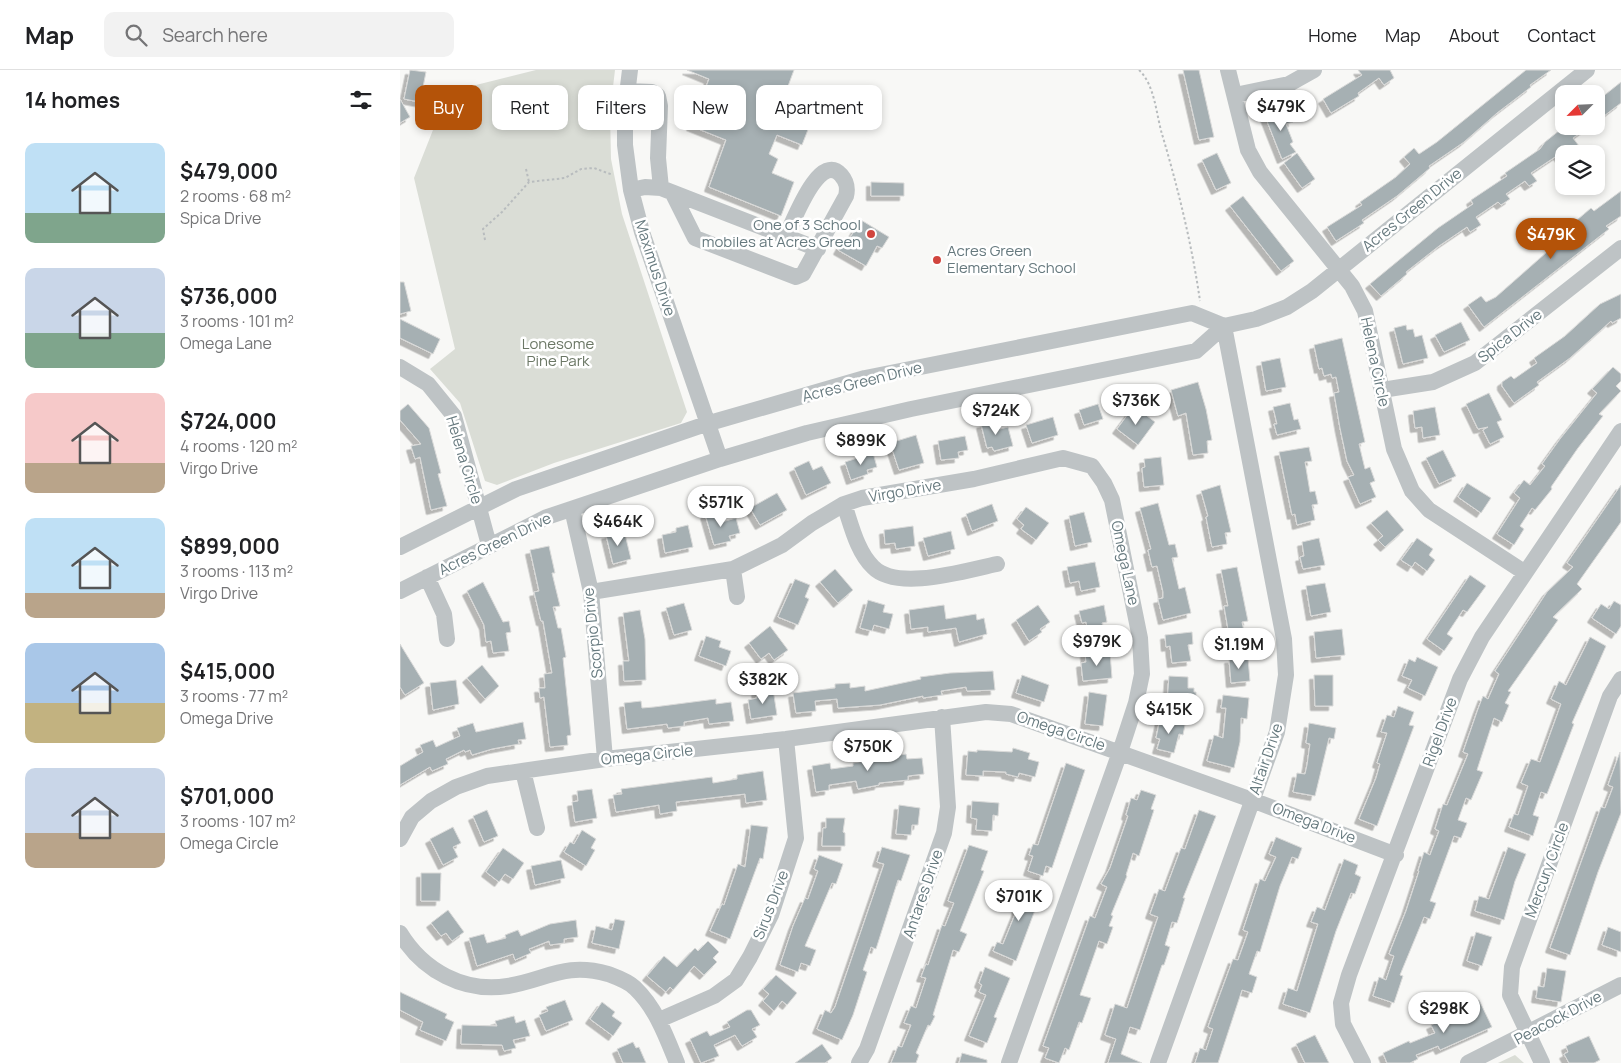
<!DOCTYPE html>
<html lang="en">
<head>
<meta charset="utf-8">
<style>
  body { margin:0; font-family:Manrope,sans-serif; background:#f2f2f2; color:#202124; height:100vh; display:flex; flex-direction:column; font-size:19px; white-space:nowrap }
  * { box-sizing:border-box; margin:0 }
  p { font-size:16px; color:#757577 }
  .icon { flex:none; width:28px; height:28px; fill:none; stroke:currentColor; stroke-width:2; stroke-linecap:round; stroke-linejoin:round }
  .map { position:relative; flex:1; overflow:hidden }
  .panel { display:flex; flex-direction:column; background:#fff; width:400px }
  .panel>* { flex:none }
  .banner { position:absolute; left:15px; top:15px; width:475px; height:45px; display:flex; gap:10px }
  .needle { width:32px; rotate:246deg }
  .tools { position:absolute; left:1155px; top:15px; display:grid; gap:10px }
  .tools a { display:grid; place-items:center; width:50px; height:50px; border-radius:10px; background:#fff; box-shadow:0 2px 8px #0003; font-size:25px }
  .price { position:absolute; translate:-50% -42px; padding:0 11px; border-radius:18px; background:#fff; color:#222; font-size:16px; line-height:32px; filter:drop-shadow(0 1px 2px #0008) }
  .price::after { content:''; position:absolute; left:50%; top:30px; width:15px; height:11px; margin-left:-8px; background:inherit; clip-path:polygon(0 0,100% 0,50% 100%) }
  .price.current { background:#b45309; color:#fff }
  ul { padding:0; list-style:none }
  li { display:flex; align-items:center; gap:15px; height:125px; padding:0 25px }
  li span { display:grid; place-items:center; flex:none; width:140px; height:100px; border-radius:10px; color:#555 }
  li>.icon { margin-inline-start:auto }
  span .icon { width:60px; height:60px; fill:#fffc; stroke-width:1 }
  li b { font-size:21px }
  h2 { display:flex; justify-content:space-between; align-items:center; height:60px; padding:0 25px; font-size:21px }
  .chip { padding:0 18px; border-radius:10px; background:#fff; box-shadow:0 2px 8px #0003; font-size:18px; line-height:45px }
  .chip.current { background:#b45309; color:#fff }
  header { display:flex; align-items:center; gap:30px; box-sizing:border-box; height:70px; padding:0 25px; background:#fff; border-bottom:1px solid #e0e0e0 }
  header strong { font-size:24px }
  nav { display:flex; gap:28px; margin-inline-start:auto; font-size:18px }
  .search { width:350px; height:45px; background:#f2f2f2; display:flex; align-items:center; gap:12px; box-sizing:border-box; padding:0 18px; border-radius:10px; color:#757577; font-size:19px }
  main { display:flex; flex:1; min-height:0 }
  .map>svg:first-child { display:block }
  .green { fill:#daddd6 }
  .building { fill:#a6b0b3; stroke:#dadad9; filter:url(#shadow) }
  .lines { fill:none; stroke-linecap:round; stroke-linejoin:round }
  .path { stroke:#b8bcbe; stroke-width:2; stroke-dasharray:2.5 2.5; stroke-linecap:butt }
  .minor { stroke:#bec3c5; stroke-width:16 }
  .poi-dot { fill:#d1453e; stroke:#fff; stroke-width:2 }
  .labels { text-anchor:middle; stroke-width:5; stroke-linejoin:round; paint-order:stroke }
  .street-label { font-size:15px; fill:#66797e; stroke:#fff }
  .poi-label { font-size:15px; fill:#66797e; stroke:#fff; text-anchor:end }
  .park-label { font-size:15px; fill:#6b7765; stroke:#fff }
</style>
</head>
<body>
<header>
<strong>Map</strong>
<div class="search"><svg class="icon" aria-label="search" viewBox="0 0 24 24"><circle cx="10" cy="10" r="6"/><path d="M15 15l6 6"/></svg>Search here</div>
<nav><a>Home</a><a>Map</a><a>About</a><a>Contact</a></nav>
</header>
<main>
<section class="panel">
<h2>14 homes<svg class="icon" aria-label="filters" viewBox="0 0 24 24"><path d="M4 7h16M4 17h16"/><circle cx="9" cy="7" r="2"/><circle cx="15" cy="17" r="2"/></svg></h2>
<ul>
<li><span style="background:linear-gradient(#bfe0f5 70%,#7fa58c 0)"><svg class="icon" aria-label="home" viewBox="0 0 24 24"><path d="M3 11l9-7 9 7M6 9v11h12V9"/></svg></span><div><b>$479,000</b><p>2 rooms · 68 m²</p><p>Spica Drive</p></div></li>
<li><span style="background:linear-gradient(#c9d6e8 65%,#7fa58c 0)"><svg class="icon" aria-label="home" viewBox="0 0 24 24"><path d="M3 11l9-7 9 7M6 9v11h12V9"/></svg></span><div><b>$736,000</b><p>3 rooms · 101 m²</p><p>Omega Lane</p></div></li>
<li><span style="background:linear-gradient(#f6c9c9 70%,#b9a48a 0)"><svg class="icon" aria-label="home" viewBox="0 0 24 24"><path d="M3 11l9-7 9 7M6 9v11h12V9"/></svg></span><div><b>$724,000</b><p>4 rooms · 120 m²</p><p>Virgo Drive</p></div></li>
<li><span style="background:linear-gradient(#bfe0f5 75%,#b9a48a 0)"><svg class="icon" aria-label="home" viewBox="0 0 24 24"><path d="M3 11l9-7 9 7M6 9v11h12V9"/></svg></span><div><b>$899,000</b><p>3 rooms · 113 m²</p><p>Virgo Drive</p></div></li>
<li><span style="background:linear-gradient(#a9c7e8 60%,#c2b280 0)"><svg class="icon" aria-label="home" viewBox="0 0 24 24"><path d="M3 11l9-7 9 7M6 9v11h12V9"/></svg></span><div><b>$415,000</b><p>3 rooms · 77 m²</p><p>Omega Drive</p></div></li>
<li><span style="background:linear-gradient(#c9d6e8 65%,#b9a48a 0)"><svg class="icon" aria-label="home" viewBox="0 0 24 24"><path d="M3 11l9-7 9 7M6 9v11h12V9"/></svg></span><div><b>$701,000</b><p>3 rooms · 107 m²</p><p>Omega Circle</p></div></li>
</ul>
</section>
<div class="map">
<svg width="1221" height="993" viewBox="0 0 1221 993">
  <defs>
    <filter id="shadow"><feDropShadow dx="-4.5" dy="4.5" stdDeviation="0" flood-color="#0004"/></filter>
  </defs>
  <rect width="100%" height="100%" fill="#f8f8f6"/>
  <!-- green -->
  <path class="green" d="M136 0H215L210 42 211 89 222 144 287 342 281 353 154 393 97 415 85 411 60 333 30 299 55 279 14 108 48 22Z
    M1115 985 1124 993H1098Z"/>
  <!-- building -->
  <path class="building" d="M10 0 26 2 20 32 4 29Z
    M287 0H394L384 27 416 39 402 75 377 65 369 84 378 89 372 103 394 112 381 146 309 117 326 70 291 56 309 9Z
    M783 0H799L814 67 799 70Z
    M958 0H990L994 8 984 15 979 8 958 23 959 26 931 43 923 29 962 5Z
    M1126 0H1151L1130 15 1131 17 1097 43 1064 72 1029 96 1030 98 997 126 962 150 964 153 936 171 927 157 962 135 960 132 996 107 1010 94 1004 87 1014 78 1019 84 1037 72Z
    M1221 12V33L1196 52V32Z
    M0 29 10 47 0 53Z
    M881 40 883 43 889 41 893 52 886 54 893 72 890 74 896 82 882 89 865 46Z
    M1165 56H1190L1173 68 1179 76 1169 84H1164V93L1158 85 1131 103 1137 111 1129 116 1125 111 1106 124 1110 129 1101 135 1098 132 1076 147 1081 155 1070 162 1067 157 1039 176 1006 202 1007 204 981 226 970 214 1038 158 1073 134 1071 130 1107 106 1105 103 1140 79 1145 72Z
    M817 83 831 113 816 120 802 90Z
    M897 83 915 109 902 118 884 93Z
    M471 112 504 113V126H471Z
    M1221 121V146L1206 156 1209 159 1084 257 1068 235 1081 226 1086 232 1096 227 1172 160 1169 157 1191 138 1194 141Z
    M843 126 894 191 881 201 830 136Z
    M461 150 489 167 482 178 477 176 466 196 438 180 444 169 448 171Z
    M0 212H4L11 241 0 244Z
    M1221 224V248L1212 253 1211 251 1170 288 1137 312 1139 315 1114 333 1102 316V312L1111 306 1114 309 1137 293 1134 288 1165 266 1200 234Z
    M0 249 40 269 33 284 0 268Z
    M1061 252 1070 270 1044 282 1035 265Z
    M1006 255 1007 260 1013 259 1015 267 1022 265 1028 288 1003 294 994 258Z
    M942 268 965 372 959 374 965 399 970 397 975 411 970 413 976 427 960 434 948 407 954 405 947 391 940 358 934 323 939 322 936 307 932 308 931 304 924 306 922 298 919 299 914 275Z
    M880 288 886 317 866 321 861 292Z
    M1213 297 1221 304V311L1216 316 1221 321 1199 344 1203 346 1178 378 1151 417 1152 419 1135 440 1132 438 1120 456 1124 459 1114 475 1097 464 1120 428 1114 423 1124 410 1130 415 1145 396 1142 394 1160 369 1197 323 1192 319Z
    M798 312 806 339 812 370 807 371 808 383 793 385 786 343 778 346 771 320Z
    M1089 323 1102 350 1097 352 1104 367 1090 374 1083 360 1088 357 1078 359 1066 334Z
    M890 333 894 350 898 349 901 359 877 365 874 354H877L873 337Z
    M8 334 29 358 41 403 38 404 47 436 31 440 20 387 15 389 11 376 21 374 0 350V341Z
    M698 334 703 349 684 355 679 340Z
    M734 336 755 352 738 375 717 359Z
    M1035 337 1040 365 1023 368 1022 357 1015 358 1013 341Z
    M653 347 658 365 632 373 626 355Z
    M597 350 600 359 608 357 613 376 594 381 592 377 587 378 581 354Z
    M516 365 524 393 499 400 490 373Z
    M565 366 568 380 558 382 559 388 541 390 538 371Z
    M909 377 912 391 905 392 910 422 915 421 918 434 912 435 915 450 897 455 895 444 892 445 879 382Z
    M1043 380 1056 406 1039 414 1026 388Z
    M473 383 477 397 467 400 468 404 451 410 445 392Z
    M761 387 764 415 744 417 742 398 745 397 744 389Z
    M409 391 413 400 422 396 431 413 406 425 394 398Z
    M1067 413 1091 428 1081 443 1058 427Z
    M820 415 831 462 825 463 827 474 812 477 806 447 808 446 801 421Z
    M1221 415V452L1177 514 1182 519 1153 547 1158 550 1108 621 1111 622 1105 633 1109 635 1102 652 1094 648 1077 700 1083 702 1071 730 1066 728 1058 750 1067 753 1061 768 1054 766 1030 831 1036 833 1030 849 1024 847 1000 905 1003 906 994 933 973 926 979 907 986 910 994 886 989 884 1006 841 1019 801H1018L1024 782 1030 785 1039 761 1035 759 1043 734 1047 735 1068 684 1063 682 1078 639 1083 626 1088 629 1099 604 1095 601 1147 522 1173 497 1167 493Z
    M377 423 387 440 360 455 350 438Z
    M758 433 769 475 775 474 778 487 772 488 779 519 785 517 791 543 763 550 758 529 763 528V522L757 496 752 497 748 480 751 479 740 438Z
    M592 434 598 451 572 461 566 444Z
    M626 437 649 453 636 470 621 459 624 455 617 449Z
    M318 440 322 452 336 448 340 463 329 466 331 471 314 475 305 444Z
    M987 440 1004 460 985 477 978 470 983 466 971 453Z
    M684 442 692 472 675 476 669 446Z
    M288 455 293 477 265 483 262 465 276 462V458Z
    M513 456 515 476 496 479 495 473 485 474 484 460Z
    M224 460 231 489 213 494 206 465Z
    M551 461 555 479 528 486 523 468Z
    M919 468 925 495 903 499 900 487 904 486 902 472Z
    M1017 468 1033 479 1029 485 1035 490 1027 501 1015 492 1012 497 1001 490Z
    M149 476 155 503H152L160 536 153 537 158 558H161L166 587 163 588 171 665 167 666 168 675 150 677 144 627 140 628 139 618H145L144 604 152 603 143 551H141L134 522 139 521 130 480Z
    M695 492 700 517 681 521 679 511 670 513 667 497Z
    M837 497 848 551 842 552 844 562 829 565 824 536H828L821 500Z
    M435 499 453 520 438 533 420 512Z
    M1070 505 1086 516 1067 542 1063 540 1047 564 1053 568 1044 581 1027 569Z
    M395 509 410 515 405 527 409 529 398 555 378 547Z
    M83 512 103 552 109 551 111 562 106 563 109 581 93 583 91 571 86 572 84 555 67 521Z
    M925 513 931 542 911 546 906 516Z
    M468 530 485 535 483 542 493 544 489 559 474 555 472 561 460 558Z
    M1214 531 1221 535V556L1216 564 1192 548 1201 534 1209 539Z
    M284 533 292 560 274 565 266 538Z
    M544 535 546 549 576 544 577 550 584 548 587 564 559 572 556 558 528 562V557L511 559 509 540Z
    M638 535 650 552 640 559 642 562 629 571 616 550Z
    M704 535 707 552 702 553 705 564 689 567 686 552 682 553 679 541Z
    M240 540 245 569 246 610 224 611 223 591H229L223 543Z
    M370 556 388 580 374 590 369 583 361 589 349 573Z
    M942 559 945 585 916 588 914 562Z
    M792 562 793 574 788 575 791 591 772 593 770 576 766 577 765 565Z
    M306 566 321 571 319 577 331 581 326 596 299 586Z
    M1190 567 1206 576 1172 653 1174 654 1147 724 1141 722 1133 745 1139 747 1133 766 1109 757 1114 744 1118 745 1128 716 1121 713 1131 689 1140 692 1161 634 1151 629 1159 611 1166 615Z
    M0 574 24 613 5 625 0 617Z
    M710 582 712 608 683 611 681 593 686 592 685 583Z
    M1017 587 1038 597 1025 626 1008 618 1012 610 1002 606 1009 589 1015 592Z
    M848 588 850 611 831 613 829 589Z
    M82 595 99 616 85 629 67 608Z
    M593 601 595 620 567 621 566 617 541 621 542 625 523 628V626L480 635 438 638 437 629 415 631 416 641 396 643 393 623 435 618V614L450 613V618L465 616V621L521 609 520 607 550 603Z
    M622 605 649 615 644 632 616 623Z
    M914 605H933V636H915Z
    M769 606 788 607V618H794V622H796V635L767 633Z
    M56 610 59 634 33 640 30 613Z
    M373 619 377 645 351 649 348 630 357 628 356 621Z
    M689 622 707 625 703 656 685 654Z
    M823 625 849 628 847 649 841 648 840 672 834 698 807 691 814 665 823 668 826 638H821Z
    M316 629V634L331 632 334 651 309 654 308 648 284 652V656L268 658 267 654 227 659 224 633 241 631 242 638 254 637Z
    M998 636 1014 642 1009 655 1014 656 977 756 959 749 976 708 980 694 977 693 987 663 981 662 987 645 994 647Z
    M760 649 785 655 783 665 779 664 774 683 757 679 760 669 756 668Z
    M123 652 126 669 118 670 119 674 92 679 72 685 70 680 65 682 64 680 46 689 48 694 32 701 30 697 0 715V696L23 682 20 675 33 670 36 677 60 666 57 658 73 653 76 662Z
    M909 653 936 658 934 669 929 668 915 726 893 722 897 703 905 704 907 695 910 674 906 673Z
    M613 678 630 683 628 689 639 692 635 707 619 703 618 707 606 704V702L583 701V706L566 705 568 681 577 682V680L612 682Z
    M1220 682 1221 743 1198 802 1170 885 1150 878 1201 737 1205 738 1213 717 1208 715Z
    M506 684 507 689 522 688 524 704 508 706V710L479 713V715L458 719 456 711 429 715V720L416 722 412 696 430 693 431 699 453 696V693Z
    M666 693 685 700 652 798 646 796 643 806 628 801 633 786 629 785 633 774 638 775Z
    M363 701 367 730 346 733 345 724 276 732 277 741 260 744 259 735 216 742 213 725 222 724 221 719 312 707 313 713 337 709V705Z
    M192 719 197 748 175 752 172 732 178 731 177 721Z
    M741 720 756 725 751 739 754 740 739 786 733 783 726 805 727 806 711 845 713 846 709 856 713 857 707 874 699 871 680 925 691 928 682 953 679 952 669 980 665 978 659 993 645 988 649 978 643 976 690 846 695 848 707 817 701 814 710 798 728 746 726 745 731 728 737 730Z
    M572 731 599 733 598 746 593 745 592 761 576 760 577 749 571 748Z
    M499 735 520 738 518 755H512L511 765 496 764Z
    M87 740 98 766 84 772 73 746Z
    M799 740 816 746 783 828H785L777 853 772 852 765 875 770 877 764 895H762L740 960 730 957 721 984 742 993H708L716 969 705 965 715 934 727 938 758 847 750 844 759 819 765 821 781 778 785 779Z
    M426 748H445L443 762 445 763V776H422L423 758H426Z
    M351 755 368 757 363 789 360 788 330 869 310 861 322 834 324 835 338 794 345 797Z
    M53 757 61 773 53 777 58 787 43 795 30 769Z
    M182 760 196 769 191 778 195 780 186 796 164 782 170 772 174 774Z
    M876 767 902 778 898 789 892 787 880 816 860 882 857 881 849 904 857 907 852 923 842 920 818 993H795L800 978 806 980 813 959 808 957 833 889 838 890 848 862 843 860 860 809 865 811 876 787 869 784Z
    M569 775 588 781 581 800 584 801 560 861 567 864 559 882 553 880 533 945 535 946 530 956 528 955 516 983 519 985 516 993H491L498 976 502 977 511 955 504 953 511 936 516 938 526 908 521 907 526 894 528 895 542 855 545 856 554 833 548 831Z
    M482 777 510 785 501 811 498 810 476 879 471 877 463 900 467 902 453 945 442 970 417 959 425 940 431 943 435 937 484 794 477 792Z
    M1108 777 1126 784 1115 811 1104 850 1075 841 1079 826 1089 829Z
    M103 778 124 793 113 809 105 804 99 812 86 802Z
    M419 785 443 794 436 814 432 813 405 876 416 880 410 896 401 893 398 902 380 895 393 856 405 828 408 829 418 801 414 799Z
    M944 789 958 795 955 804 961 807 955 824 951 823 936 861 910 943 883 934 888 918 897 921 918 854 911 852 917 837 925 840Z
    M161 790 165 808 135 815 131 796Z
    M21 803H41L40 831H21Z
    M615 814 641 824 616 891 593 881 597 872 603 874 616 842 618 833 609 829Z
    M48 840 64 862 52 871 46 863 41 866 31 853Z
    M215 849 225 851 219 879 192 873 196 856 212 860Z
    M176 850 178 867 164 869V873L150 875 149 871 129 879 131 883 115 890 113 884 77 896 69 868 84 864 87 873 106 868 105 865 118 860 121 866 150 854Z
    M1208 857 1221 862V882L1202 875Z
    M1076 862 1092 867 1082 896 1067 891Z
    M308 871 319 882 313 888 317 892 304 905 294 896 273 920 270 917 266 922 247 906 264 886 277 897 295 878 298 881Z
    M585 897 610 908 594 947 597 948 587 973 569 966 586 925 579 922 582 915 579 913Z
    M1147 898 1166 901 1161 932 1136 928 1138 916 1144 917Z
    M376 905 397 923 387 935 382 931 374 941 363 931 369 924 363 919Z
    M0 922 47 944 45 948 54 952 46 971 20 960 23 952 0 940Z
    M165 930 173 950 146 961 139 945 148 941 146 937Z
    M1079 930 1092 957 1040 980 1038 976 1016 985 1018 989 1010 993H987L983 983 1009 971 1010 973 1035 963 1031 955 1058 943 1056 940Z
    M202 932 215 942 212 946 222 953 213 966 190 949Z
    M347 940H351L360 955 352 959 357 967 342 976 335 965 314 975 319 986 301 993 290 969 307 961 310 966 330 957 327 952Z
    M114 946 116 953 125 950 130 966 113 970 116 978 104 981 102 975 61 974 62 955 97 956 95 951Z
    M915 965 929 993H905L896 974Z
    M1189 966 1200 990 1194 993H1169L1164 984 1168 982 1166 976Z
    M233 972 236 978 239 977 246 993H223L217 979Z
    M422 974 432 988 425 993H395Z
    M562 983 587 990V993H559Z"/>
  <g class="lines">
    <!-- path -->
    <path class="path" d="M739 0C755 15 756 44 762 64 778 118 792 175 800 231
      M126 99 129 112
      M85 170 83 159 102 142 129 112 165 108 181 99 194 98 213 105"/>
    <!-- minor -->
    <path class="minor" d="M230 0 225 41V75L231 120 242 162 320 389
      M828 0 848 80 860 102 952 216 965 241 994 379 1012 421 1029 440 1124 502
      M227 21 252 22 258 26 260 36 258 88 261 118
      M835 25 889 14 914 0
      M231 120 245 117 261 118 418 179
      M273 124 295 168 396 207 403 204 446 126C448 118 447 112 441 105 419 80 393 153 386 166
      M0 297 28 314 54 346 89 475
      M982 320 1033 312 1075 293 1221 178
      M444 434C451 454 457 482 473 497 497 522 567 500 597 494
      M172 439 191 522 205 689
      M0 477 116 419 306 354 465 308 792 243 824 256
      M333 499 337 527
      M27 507 44 544 47 569
      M0 521 147 447 320 389 407 363 511 339 796 281 824 256 856 249 887 237 912 221 1187 0
      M191 522 333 499 382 475 412 453 444 434 462 428 574 409 663 388 692 396 704 413 712 430 740 568 742 604 736 633 720 682 609 993
      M123 701 137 758
      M0 769 12 747 31 731 56 717 87 706 205 689 386 669 586 642 611 644 852 730 996 785
      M0 863C23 901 64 923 108 916 148 909 165 892 208 904 216 907 228 911 235 918 256 938 266 966 277 993
      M259 950 314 926 336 910 350 887 371 845 396 768 386 669
      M459 993 467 979 544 763 548 737 542 647
      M758 993 877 662 886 605 884 569 824 256
      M963 993 943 954 941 933 949 905 1060 609 1082 567 1221 361
      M1068 993 1221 915
      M1142 993 1110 925 1112 897 1210 626 1221 609"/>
  </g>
  <!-- markers -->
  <g class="poi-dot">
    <circle cx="471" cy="164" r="5"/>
    <circle cx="537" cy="190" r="5"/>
  </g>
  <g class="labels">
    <!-- street labels -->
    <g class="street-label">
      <text transform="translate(1012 140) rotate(-39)" y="5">Acres Green Drive</text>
      <text transform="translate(255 198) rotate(72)" y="5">Maximus Drive</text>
      <text transform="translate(1110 266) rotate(-38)" y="5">Spica Drive</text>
      <text transform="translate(975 292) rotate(78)" y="5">Helena Circle</text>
      <text transform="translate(462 312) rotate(-14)" y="5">Acres Green Drive</text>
      <text transform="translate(64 390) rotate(73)" y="5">Helena Circle</text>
      <text transform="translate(505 421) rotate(-10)" y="5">Virgo Drive</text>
      <text transform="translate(95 474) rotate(-26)" y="5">Acres Green Drive</text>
      <text transform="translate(725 493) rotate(78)" y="5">Omega Lane</text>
      <text transform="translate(193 563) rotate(-96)" y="5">Scorpio Drive</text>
      <text transform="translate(661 661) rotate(19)" y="5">Omega Circle</text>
      <text transform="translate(1040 662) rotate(-70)" y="5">Rigel Drive</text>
      <text transform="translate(247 685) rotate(-6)" y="5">Omega Circle</text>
      <text transform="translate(866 689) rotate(-71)" y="5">Altair Drive</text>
      <text transform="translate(914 753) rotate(21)" y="5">Omega Drive</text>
      <text transform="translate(1147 800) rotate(-70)" y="5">Mercury Circle</text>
      <text transform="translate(523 824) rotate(-71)" y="5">Antares Drive</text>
      <text transform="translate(371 835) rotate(-69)" y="5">Sirus Drive</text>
      <text transform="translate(1158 948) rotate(-28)" y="5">Peacock Drive</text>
    </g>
    <!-- poi labels -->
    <g class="poi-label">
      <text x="461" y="160">One of 3 School<tspan x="461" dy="17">mobiles at Acres Green</tspan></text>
      <text x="547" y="186" text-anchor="start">Acres Green<tspan x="547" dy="17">Elementary School</tspan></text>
    </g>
    <!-- park labels -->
    <g class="park-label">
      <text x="158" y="279">Lonesome<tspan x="158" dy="17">Pine Park</tspan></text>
    </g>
  </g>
</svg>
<div class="tools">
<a><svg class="needle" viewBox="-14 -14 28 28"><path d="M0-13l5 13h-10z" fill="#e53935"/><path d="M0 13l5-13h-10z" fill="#757577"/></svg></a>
<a><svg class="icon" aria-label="layers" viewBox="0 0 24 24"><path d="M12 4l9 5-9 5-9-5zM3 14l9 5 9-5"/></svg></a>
</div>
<b class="price" style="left:881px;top:62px">$479K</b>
<b class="price current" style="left:1151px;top:190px">$479K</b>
<b class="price" style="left:736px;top:356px">$736K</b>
<b class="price" style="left:596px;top:366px">$724K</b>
<b class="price" style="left:461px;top:396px">$899K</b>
<b class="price" style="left:321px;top:458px">$571K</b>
<b class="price" style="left:218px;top:477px">$464K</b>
<b class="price" style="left:697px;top:597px">$979K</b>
<b class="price" style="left:839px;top:600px">$1.19M</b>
<b class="price" style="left:363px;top:635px">$382K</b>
<b class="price" style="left:769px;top:665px">$415K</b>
<b class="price" style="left:468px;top:702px">$750K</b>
<b class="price" style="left:619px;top:852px">$701K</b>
<b class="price" style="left:1044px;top:964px">$298K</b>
<div class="banner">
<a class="chip current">Buy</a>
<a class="chip">Rent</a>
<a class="chip">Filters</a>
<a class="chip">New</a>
<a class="chip">Apartment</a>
</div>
</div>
</main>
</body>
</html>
